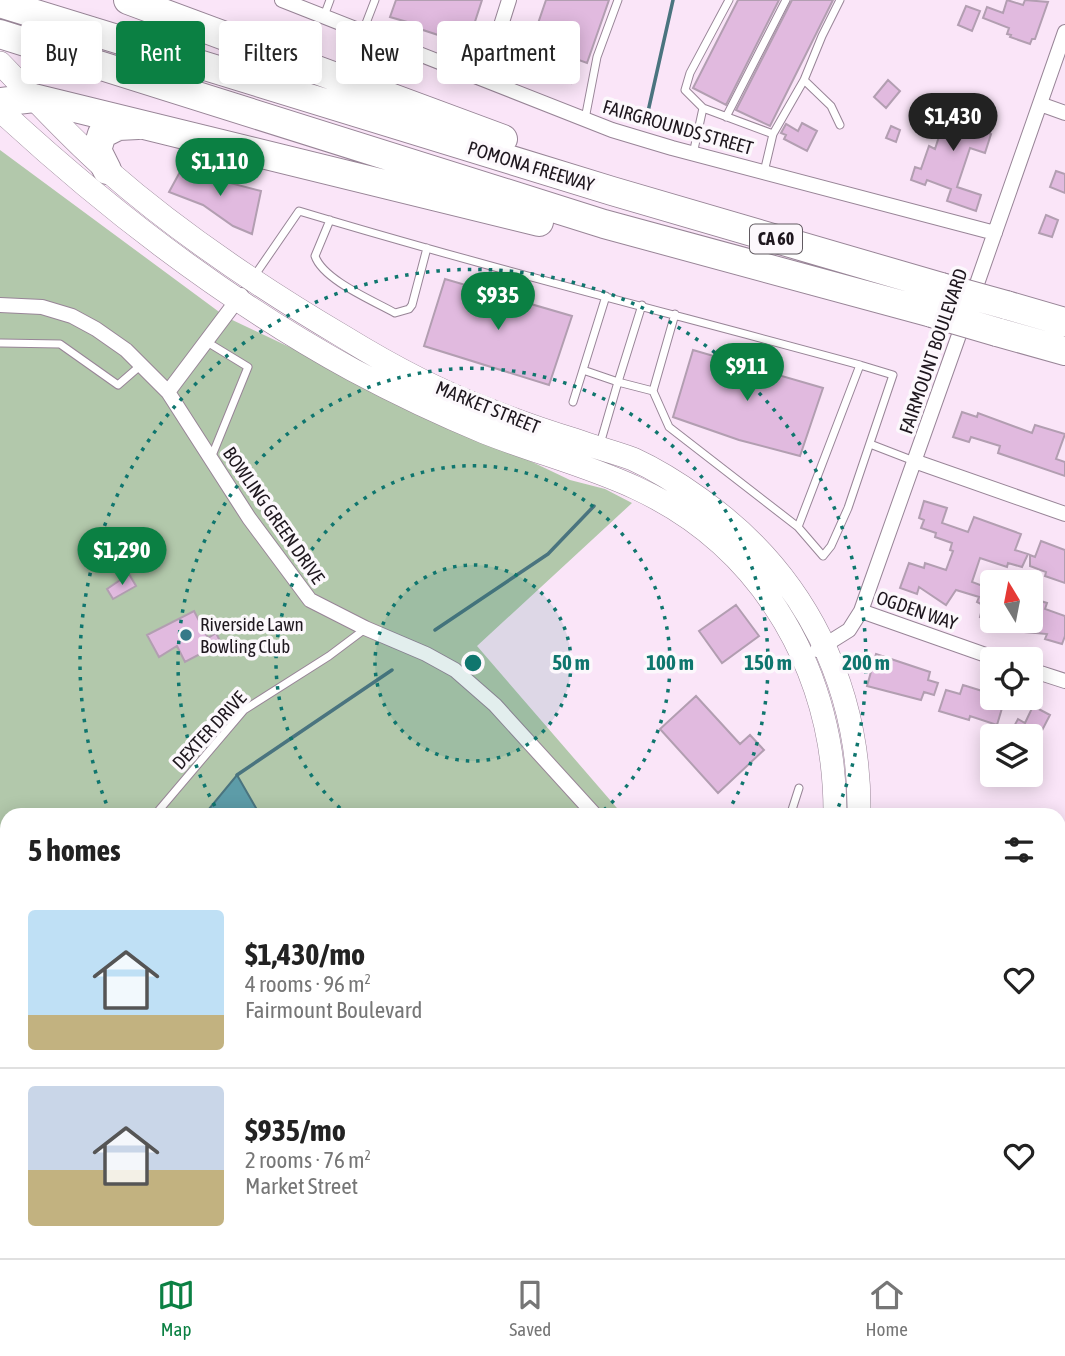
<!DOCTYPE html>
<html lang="en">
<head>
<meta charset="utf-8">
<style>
  body { margin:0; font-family:"Asap Condensed",sans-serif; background:#f2f2f2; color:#222; height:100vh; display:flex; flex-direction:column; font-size:26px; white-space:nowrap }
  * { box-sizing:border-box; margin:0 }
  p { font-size:23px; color:#767676 }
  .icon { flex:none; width:38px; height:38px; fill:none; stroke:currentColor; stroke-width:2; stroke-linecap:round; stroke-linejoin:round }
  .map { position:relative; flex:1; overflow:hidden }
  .panel { position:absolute; left:0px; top:808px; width:1066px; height:450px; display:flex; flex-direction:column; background:#fff; border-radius:21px 21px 0 0; box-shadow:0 4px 18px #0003 }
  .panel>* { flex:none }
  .top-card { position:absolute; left:21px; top:21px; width:700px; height:63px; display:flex; gap:14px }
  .needle { width:46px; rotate:350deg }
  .fabs { position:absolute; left:980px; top:570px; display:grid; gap:14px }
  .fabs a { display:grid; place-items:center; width:63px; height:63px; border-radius:7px; background:#fff; box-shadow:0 4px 18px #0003; font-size:35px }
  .price { position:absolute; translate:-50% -60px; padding:0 16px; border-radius:24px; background:#0b8043; color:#fff; font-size:23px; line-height:46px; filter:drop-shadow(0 2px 4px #0008) }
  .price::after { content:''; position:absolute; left:50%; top:42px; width:21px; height:16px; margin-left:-10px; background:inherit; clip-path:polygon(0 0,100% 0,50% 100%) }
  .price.current { background:#222; color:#fff }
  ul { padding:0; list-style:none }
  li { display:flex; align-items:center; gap:21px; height:175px; padding:0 28px }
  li+li { border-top:2px solid #e0e0e0 }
  li span { display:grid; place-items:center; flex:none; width:196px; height:140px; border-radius:7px; color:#555 }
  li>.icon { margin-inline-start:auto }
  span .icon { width:84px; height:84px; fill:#fffc; stroke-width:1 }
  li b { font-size:30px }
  h2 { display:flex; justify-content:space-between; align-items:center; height:84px; padding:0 28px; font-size:30px }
  .tag { padding:0 24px; border-radius:7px; background:#fff; box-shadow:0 4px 18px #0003; font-size:24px; line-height:63px }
  .tag.current { background:#0b8043; color:#fff }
  .tabs { display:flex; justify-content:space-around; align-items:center; height:98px; border-top:2px solid #e0e0e0; background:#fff; font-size:19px; color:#767676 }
  .tabs a { display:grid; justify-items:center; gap:4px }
  .tabs .current { color:#0b8043 }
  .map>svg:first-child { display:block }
  .green { fill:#b2c8ab }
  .water { fill:#5d9ca8; stroke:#4a747f; stroke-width:2 }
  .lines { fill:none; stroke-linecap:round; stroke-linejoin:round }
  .stream { stroke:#4a747f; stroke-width:3.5 }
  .building { fill:#e1badf; stroke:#b29eb1; stroke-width:2 }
  .service-casing { stroke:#988597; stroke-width:9 }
  .pedestrian-casing { stroke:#988597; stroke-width:12 }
  .minor-casing { stroke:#988597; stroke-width:16 }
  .primary-casing { stroke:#988597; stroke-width:24 }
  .motorway-casing { stroke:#988597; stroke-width:30 }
  .service { stroke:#fff; stroke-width:7 }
  .pedestrian { stroke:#fff; stroke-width:10 }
  .minor { stroke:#fff; stroke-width:14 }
  .primary { stroke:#fff; stroke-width:23 }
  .motorway { stroke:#fff; stroke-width:28 }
  .motorway-bridge-casing { stroke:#988597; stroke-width:30; stroke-linecap:butt }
  .motorway-bridge { stroke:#fff; stroke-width:28 }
  .ring { fill:none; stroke:#0f766e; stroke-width:3.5; stroke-dasharray:3.5 7 }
  .poi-dot { fill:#357988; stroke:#fcf8fc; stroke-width:2.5 }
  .labels { text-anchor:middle; stroke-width:7; stroke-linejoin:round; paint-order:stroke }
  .shield { fill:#fcf8fc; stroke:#615a61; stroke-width:2 }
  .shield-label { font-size:18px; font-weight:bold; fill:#1e171e }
  .street-label { font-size:19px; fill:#1e171e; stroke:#fcf8fc }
  .poi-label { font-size:19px; fill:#1e171e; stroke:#fcf8fc; text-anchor:start }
  .centre { fill:#0f766e; stroke:#fcf8fc; stroke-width:3.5 }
  .ring-label { font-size:21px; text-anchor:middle; font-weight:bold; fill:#0f766e; stroke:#fcf8fc; stroke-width:7; stroke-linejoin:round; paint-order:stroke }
</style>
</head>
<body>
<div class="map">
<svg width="1065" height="1258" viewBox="0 0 1065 1258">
  <rect width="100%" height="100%" fill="#fae5f8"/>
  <!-- green -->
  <path class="green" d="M0 150 226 317 570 480 605 489 632 503 477 646 623 815 7 816V1251H637L634 1258H0Z
    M844 1251H961L971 1258H844Z"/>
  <!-- water -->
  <path class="water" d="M237 775 260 815H204Z
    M0 921H7V1069L0 1071Z"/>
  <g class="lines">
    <!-- stream -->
    <path class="stream" d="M647 116 673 0
      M435 630 548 554 594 506
      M237 775 392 670"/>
  </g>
  <!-- building -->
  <path class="building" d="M396 0H482L470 37 459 42 420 29 421 26 390 17Z
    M546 0H609L587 63 579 60 571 83 530 69 537 47 531 44Z
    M738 0H779L726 105 693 88Z
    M792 0H833L770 126 736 110Z
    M1007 0 1023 5 1025 0 1048 2 1035 39H1032L1030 44 1010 37 1011 35 1007 34 1009 28 983 18 987 7 1003 13Z
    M966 6 980 11 972 31 958 25Z
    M888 80 900 91 886 108 874 97Z
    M952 100 978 109 971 127 991 134 985 153 970 148 957 187 981 195 976 211 947 201 951 189 927 180 925 185 911 180 915 167 921 169 929 146 935 149 942 127 937 125 944 104 950 106Z
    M802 123 817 131 807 151 784 139 786 135 781 133 786 124 798 131Z
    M891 126 900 130 896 142 886 138Z
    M181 170 261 191 252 234 233 226 203 205 169 192Z
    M1056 171 1065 174V193L1050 187Z
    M1046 215 1058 220 1052 237 1039 233Z
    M445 279 572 316 549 385 424 346Z
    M693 350 823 388 800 456 739 440 673 417Z
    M962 412 977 417 978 413 1032 433 1035 425 1065 434 1056 459 1065 462V476L998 453 1000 446 971 437 969 442 953 437Z
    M924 501 947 508 942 523 968 532 974 517 1021 534 1015 550 1028 554 1022 567 1008 563 1007 567 980 558 972 582 988 588 990 584 992 585V621L980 617 983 605 977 602 979 597 956 590 946 605 919 587 917 594 900 588 909 563 924 568 925 563 946 570 953 551 950 550 952 543 935 537 936 533 921 528 924 520 919 518Z
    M1041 541 1065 550V583L1045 576 1046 572 1030 566V555L1035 557Z
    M129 574 136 586 113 599 107 589Z
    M1031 598 1047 603 1045 609 1065 616V636L1062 644 1045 639 1047 634 1025 632 1026 621H1031Z
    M736 605 759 636 722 663 699 631Z
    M194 611 208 638 216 633 221 643 185 662 177 646 159 657 147 635Z
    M876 654 930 672 928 680 938 683 934 695 924 692 921 700 867 686Z
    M963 685 992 694V698H1005L997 725 970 716 969 720 939 711 946 690 960 694Z
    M696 696 740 744 750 735 764 750 718 793 660 729Z
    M1033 706 1050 715 1036 742 1031 740V737H1025L1012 730 1018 719 1025 723Z"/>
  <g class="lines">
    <defs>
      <path id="service" d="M324 16 330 0
        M363 31 375 0
        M804 80 831 106 840 125
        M703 108 685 90 690 73 729 0
        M726 117 786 0
        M585 119 597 57 618 0
        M693 154 703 108 773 134
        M764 172 773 134 804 80 822 36 840 0
        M330 220 315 256C323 280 374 301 395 313L409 309 412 305 427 248
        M255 275 299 211C485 267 673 314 860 365L798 527 669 427 653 391 618 382 600 444
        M207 342 248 367 211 458
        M1 343 60 344 118 385 141 365
        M583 370 618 382 642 305
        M653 391 675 314
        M573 402 606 296
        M870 444 914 461
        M798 527 823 556 831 546 848 508 893 375 860 365
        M154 816 244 710 329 656 365 629
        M790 816 799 788
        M0 860 7 859
        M0 1236 3 1237"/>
      <path id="pedestrian" d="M908 1251 930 1258
        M941 1251 949 1258"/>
      <path id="minor" d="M282 0 612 130 672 148 995 233
        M484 79 509 0
        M1040 104 1065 113
        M972 298 1065 32
        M0 305 42 307 72 316 96 329 126 350 168 392 249 518 310 600 365 628 426 654 455 670 495 705 596 816
        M168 392 241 295
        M914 461 1065 514
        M861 611 1000 660
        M817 650 849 630 861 611 965 318
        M1031 670 1065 681
        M1059 852 1065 854
        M829 1251V1258
        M511 1258 517 1251"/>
      <path id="primary" d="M0 63C35 99 69 137 107 170 179 233 261 288 344 337 388 364 436 390 484 408 514 420 545 431 575 440 594 447 614 452 633 459 657 470 679 484 700 499 806 574 861 687 859 816
        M0 110C107 209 225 300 353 370 396 393 440 414 484 432 534 452 587 465 636 488 766 548 836 676 835 816
        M985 1251 993 1258
        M1023 1251 1031 1258"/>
      <path id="motorway" d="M128 0 503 139
        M0 3 612 191 941 287
        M0 34 604 224 932 313
        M0 102 34 98 539 222
        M107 170 97 150 102 134 118 126 138 125
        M1006 305 1065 322
        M997 332 1065 351"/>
    </defs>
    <!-- service casing -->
    <use href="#service" class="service-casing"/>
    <!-- pedestrian casing -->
    <use href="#pedestrian" class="pedestrian-casing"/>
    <!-- minor casing -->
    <use href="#minor" class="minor-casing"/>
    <!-- primary casing -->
    <use href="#primary" class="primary-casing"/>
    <!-- motorway casing -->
    <use href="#motorway" class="motorway-casing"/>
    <!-- service -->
    <use href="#service" class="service"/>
    <!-- pedestrian -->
    <use href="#pedestrian" class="pedestrian"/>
    <!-- minor -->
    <use href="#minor" class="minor"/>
    <!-- primary -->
    <use href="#primary" class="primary"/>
    <!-- motorway -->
    <use href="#motorway" class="motorway"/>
    <defs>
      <path id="motorway-bridge" d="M941 287 1006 305
        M932 313 997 332"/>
    </defs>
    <!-- motorway-bridge casing -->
    <use href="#motorway-bridge" class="motorway-bridge-casing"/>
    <!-- motorway-bridge -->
    <use href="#motorway-bridge" class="motorway-bridge"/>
  </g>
  <!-- distance rings -->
  <circle cx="473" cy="663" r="98" fill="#0f766e" fill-opacity=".12"/>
  <g class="ring">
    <circle cx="473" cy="663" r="98"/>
    <path d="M348 815A197 197 0 1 1 598 815"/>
    <path d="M220 815A295 295 0 1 1 726 815"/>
    <path d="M110 813A393 393 0 1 1 836 813"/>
  </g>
  <!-- markers -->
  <circle class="poi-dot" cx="186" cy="635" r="7"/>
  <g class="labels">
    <!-- shield labels -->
    <rect class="shield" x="750" y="224.5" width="52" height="29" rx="5"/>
    <g class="shield-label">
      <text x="776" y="245">CA 60</text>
    </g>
    <!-- street labels -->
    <g class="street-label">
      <text transform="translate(678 127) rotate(16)" y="7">FAIRGROUNDS STREET</text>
      <text transform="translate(531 166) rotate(17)" y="7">POMONA FREEWAY</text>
      <text transform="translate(933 351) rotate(-71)" y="7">FAIRMOUNT BOULEVARD</text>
      <text transform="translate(488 407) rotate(22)" y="7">MARKET STREET</text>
      <text transform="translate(274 515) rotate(55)" y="7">BOWLING GREEN DRIVE</text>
      <text transform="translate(917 610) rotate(19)" y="7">OGDEN WAY</text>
      <text transform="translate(209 730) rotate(-47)" y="7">DEXTER DRIVE</text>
    </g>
    <!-- poi labels -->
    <g class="poi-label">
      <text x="200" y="631">Riverside Lawn<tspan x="200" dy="22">Bowling Club</tspan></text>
    </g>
  </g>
  <circle cx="473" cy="663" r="10" class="centre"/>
  <g class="ring-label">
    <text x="571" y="670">50 m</text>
    <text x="670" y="670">100 m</text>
    <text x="768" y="670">150 m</text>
    <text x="866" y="670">200 m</text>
  </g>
</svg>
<div class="fabs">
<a><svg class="needle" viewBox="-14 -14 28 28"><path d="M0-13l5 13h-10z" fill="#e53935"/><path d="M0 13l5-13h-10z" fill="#767676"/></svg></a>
<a><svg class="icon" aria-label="locate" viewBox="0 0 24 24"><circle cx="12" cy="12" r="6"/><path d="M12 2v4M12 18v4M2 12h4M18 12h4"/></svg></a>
<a><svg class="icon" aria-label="layers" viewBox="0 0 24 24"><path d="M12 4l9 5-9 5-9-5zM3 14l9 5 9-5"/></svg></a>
</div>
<b class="price current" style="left:953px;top:153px">$1,430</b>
<b class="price" style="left:220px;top:198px">$1,110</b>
<b class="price" style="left:498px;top:332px">$935</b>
<b class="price" style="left:747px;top:403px">$911</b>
<b class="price" style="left:122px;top:587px">$1,290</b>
<div class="top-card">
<a class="tag">Buy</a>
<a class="tag current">Rent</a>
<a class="tag">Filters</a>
<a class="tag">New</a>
<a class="tag">Apartment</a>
</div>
<section class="panel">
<h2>5 homes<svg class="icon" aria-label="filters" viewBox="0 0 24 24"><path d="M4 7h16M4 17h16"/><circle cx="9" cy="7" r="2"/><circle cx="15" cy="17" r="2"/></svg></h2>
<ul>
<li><span style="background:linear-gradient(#bfe0f5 75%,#c2b280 0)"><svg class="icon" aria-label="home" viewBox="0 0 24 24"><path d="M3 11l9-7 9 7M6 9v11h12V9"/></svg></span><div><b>$1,430/mo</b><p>4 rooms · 96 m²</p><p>Fairmount Boulevard</p></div><svg class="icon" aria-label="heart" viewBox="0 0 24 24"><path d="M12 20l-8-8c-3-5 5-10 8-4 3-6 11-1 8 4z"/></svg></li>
<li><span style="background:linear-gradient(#c9d6e8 60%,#c2b280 0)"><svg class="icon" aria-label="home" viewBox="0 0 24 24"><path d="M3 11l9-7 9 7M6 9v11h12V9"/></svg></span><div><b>$935/mo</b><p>2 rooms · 76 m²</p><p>Market Street</p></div><svg class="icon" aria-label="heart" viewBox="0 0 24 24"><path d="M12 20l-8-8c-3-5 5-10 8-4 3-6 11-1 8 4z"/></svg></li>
</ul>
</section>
</div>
<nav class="tabs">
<a class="current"><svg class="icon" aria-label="map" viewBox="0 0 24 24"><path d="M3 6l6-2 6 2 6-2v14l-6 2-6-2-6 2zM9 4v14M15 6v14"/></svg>Map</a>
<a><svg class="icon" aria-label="saved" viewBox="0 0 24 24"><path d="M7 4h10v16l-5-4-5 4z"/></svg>Saved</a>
<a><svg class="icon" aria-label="home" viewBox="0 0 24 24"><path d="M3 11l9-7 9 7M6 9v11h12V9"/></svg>Home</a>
</nav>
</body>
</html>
